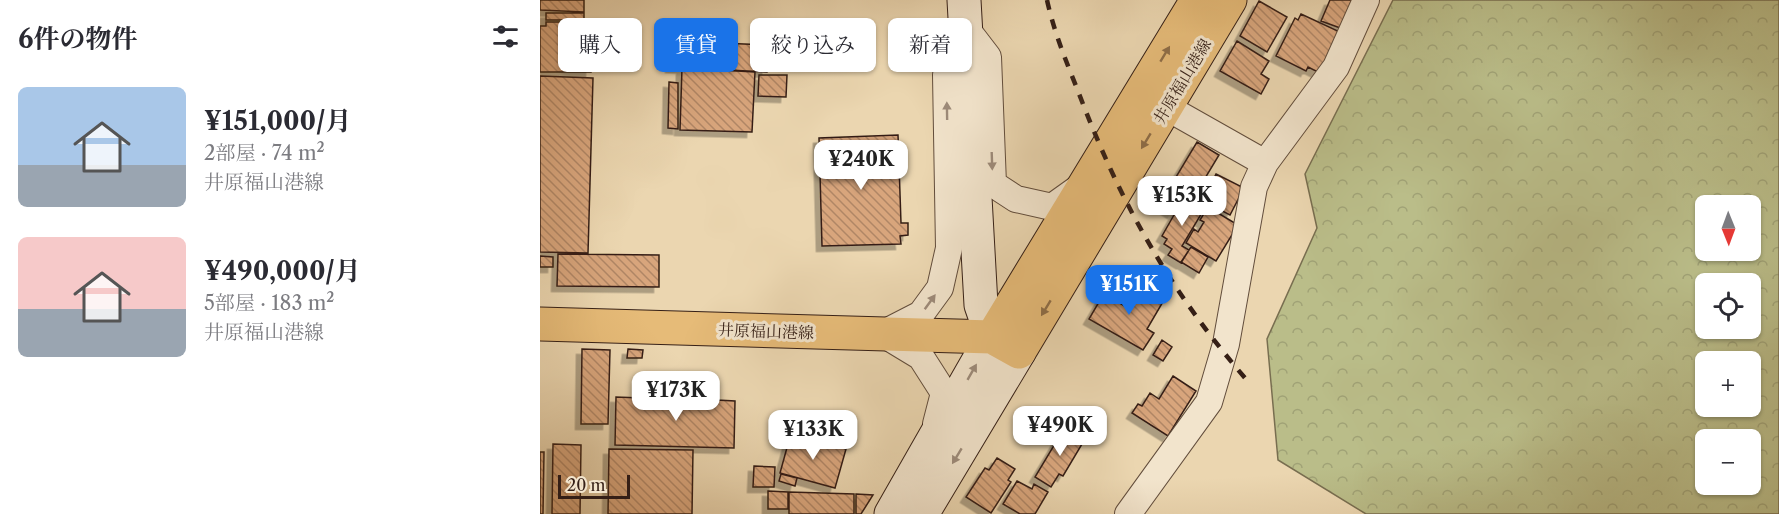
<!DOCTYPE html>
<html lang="ja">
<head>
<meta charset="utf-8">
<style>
  body { margin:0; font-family:"Libre Caslon Text","Noto Serif JP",serif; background:#f7f7f7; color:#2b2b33; height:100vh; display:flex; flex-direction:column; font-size:22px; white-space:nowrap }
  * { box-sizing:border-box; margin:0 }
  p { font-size:20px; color:#7c7c81 }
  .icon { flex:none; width:33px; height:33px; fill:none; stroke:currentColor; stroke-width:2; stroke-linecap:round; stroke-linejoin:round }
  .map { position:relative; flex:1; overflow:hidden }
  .panel { display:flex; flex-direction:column; background:#fff; width:540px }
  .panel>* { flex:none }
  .guide { position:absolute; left:18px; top:18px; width:570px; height:54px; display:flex; gap:12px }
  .needle { width:39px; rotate:179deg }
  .tools { position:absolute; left:1155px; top:195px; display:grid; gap:12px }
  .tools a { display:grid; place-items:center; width:66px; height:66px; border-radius:9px; background:#fff; box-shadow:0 2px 4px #0004; font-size:30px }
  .scale { position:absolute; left:18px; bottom:15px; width:72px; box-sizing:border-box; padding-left:6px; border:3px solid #351f16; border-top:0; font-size:16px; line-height:21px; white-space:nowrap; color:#351f16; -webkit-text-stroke:4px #f2e4cc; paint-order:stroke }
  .price { position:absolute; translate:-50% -51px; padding:0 14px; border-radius:12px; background:#fff; color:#222; font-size:20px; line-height:39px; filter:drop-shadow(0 2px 3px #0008) }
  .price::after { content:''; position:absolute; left:50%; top:36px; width:18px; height:14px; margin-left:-9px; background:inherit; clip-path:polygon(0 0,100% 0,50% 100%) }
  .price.active { background:#1a73e8; color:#fff }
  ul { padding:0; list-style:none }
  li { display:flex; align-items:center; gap:18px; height:150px; padding:0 18px }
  li span { display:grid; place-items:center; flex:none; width:168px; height:120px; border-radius:9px; color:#555 }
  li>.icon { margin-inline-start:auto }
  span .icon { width:72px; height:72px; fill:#fffc; stroke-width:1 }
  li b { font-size:26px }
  h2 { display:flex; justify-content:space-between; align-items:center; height:72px; padding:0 18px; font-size:26px }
  .pill { padding:0 21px; border-radius:9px; background:#fff; box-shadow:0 2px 4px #0004; font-size:21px; line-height:54px }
  .pill.active { background:#1a73e8; color:#fff }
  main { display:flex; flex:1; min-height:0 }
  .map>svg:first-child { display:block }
  .forest { fill:url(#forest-crowns); stroke:#786e50; stroke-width:1.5; fill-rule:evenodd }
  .building { fill:url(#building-back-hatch); stroke:#351f16; stroke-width:1.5; filter:url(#shadow) }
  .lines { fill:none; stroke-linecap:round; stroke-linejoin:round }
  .street-casing { stroke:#624d3c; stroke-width:28 }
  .secondary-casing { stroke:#351f16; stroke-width:35 }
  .primary-casing { stroke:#351f16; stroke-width:35 }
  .street { stroke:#f2e4cc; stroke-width:26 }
  .secondary { stroke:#f2e4cc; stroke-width:33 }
  .primary { stroke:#e6bb78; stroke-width:33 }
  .rail { stroke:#351f16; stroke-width:4.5; stroke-dasharray:10 10; stroke-linecap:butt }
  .oneway { fill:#8e6d47 }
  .oneway2 { fill:#9d8b7a }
  .labels { text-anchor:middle; stroke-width:6; stroke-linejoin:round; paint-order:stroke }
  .street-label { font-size:16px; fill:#351f16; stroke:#f2e4cc }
</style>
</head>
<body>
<main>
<section class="panel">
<h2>6件の物件<svg class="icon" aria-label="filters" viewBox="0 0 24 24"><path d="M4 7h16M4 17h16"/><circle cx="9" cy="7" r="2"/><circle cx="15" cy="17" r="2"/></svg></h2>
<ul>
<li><span style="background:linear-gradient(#a9c7e8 65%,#9aa5b1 0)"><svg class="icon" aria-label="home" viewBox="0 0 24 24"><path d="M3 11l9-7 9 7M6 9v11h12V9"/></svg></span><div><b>¥151,000/月</b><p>2部屋 · 74 m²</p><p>井原福山港線</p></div></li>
<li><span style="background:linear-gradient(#f6c9c9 60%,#9aa5b1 0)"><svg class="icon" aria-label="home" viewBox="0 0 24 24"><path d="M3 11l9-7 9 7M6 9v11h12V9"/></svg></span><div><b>¥490,000/月</b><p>5部屋 · 183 m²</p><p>井原福山港線</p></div></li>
</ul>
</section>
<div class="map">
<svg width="1239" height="514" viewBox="0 0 1239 514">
  <defs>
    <pattern id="forest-crowns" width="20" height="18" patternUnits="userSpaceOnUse" patternTransform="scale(1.5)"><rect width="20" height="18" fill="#babd89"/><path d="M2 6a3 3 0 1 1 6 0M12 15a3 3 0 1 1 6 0" fill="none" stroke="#a0a276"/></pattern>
    <pattern id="building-back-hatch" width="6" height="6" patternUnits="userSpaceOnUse" patternTransform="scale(1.5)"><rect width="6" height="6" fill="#d8a57c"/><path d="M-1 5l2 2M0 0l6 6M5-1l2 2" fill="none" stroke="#b08665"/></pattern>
    <filter id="shadow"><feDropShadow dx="-5.5" dy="5.5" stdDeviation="0" flood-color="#0004"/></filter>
  </defs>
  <rect width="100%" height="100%" fill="#ebd6b0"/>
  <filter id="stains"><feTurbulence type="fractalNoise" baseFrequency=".00333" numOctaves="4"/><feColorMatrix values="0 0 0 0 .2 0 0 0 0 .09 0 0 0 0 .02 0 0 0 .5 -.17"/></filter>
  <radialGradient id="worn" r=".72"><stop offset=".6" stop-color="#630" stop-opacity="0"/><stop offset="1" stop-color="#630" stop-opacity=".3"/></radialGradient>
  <!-- forest -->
  <path class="forest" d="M853 0H1239V514H826L738 460 727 339 777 228 765 174ZM1166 206H1210V250H1166ZM1166 284H1210V328H1166ZM1166 362H1210V406H1166ZM1166 440H1210V484H1166Z"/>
  <!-- building -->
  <path class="building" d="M0 0H44V12L0 10Z
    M790 0H814L803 29 781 21Z
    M719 1 747 17 727 52 700 36Z
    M6 13H44V20H6Z
    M761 14 800 32 780 73 768 67 766 71 736 56 755 18 758 20Z
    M6 22H51V72H0V26H6Z
    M132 41 228 45 227 72 131 67Z
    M697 41 729 61 721 74 729 79 721 94 680 71Z
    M142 68 215 72 212 132 140 130Z
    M219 75H247L246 97 218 96Z
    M0 76 53 78 48 253 0 252Z
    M129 82 138 83V129L128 128Z
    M358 135 361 223H368V235L360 236 361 244 282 246 279 138Z
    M657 142 679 155 655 195 633 182Z
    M676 174 704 188 690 215 663 201Z
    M623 181 644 195 633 213 612 200Z
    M646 194 666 206 642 246 649 250 641 263 628 255 632 249 624 244 627 239 622 236Z
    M668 207 698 225 676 261 646 243 654 229 658 232 664 222 660 220Z
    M651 247 668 257 659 273 641 262Z
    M18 254 119 255V287L17 286Z
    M0 256 13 257V267H0Z
    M599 285 624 300 607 329 614 333 603 350 549 319 563 295 565 296 568 292 580 299 578 302 586 307Z
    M622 340 632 347 623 361 613 355Z
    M42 349 70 350 68 424H41Z
    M88 349 103 350 102 358H87Z
    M633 376 656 391 628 436 592 413 598 404 602 406 610 393 619 399Z
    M156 390 177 391V400L195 401 194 448 75 445 76 397 156 400Z
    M525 427 545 439 523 476 519 474 511 487 495 477Z
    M251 433 306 449 295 488 240 473Z
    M13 444 41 445 40 514H12Z
    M69 449 153 450 152 514H68Z
    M0 452H4L3 514H0Z
    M457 458 475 469 468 480 471 482 451 513 426 497 445 468 449 470Z
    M214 466 235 467 234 487H213Z
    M241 474 257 478 255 486 239 481Z
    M477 481 492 489 494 484 508 492 495 514H480L463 504Z
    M228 491 248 492V509H228Z
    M249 492 314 494V514H249Z
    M316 494 333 495 321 514H316Z"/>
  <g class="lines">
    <defs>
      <path id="street" d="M425 27 448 57 453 184 476 199 512 207 540 187
        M610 98 725 163
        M342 334 381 314 400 288 409 248 406 75 423 30
        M343 334 381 357 404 393 396 424
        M588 514 669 402 686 344 714 187 725 163 796 67 826 0"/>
      <path id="secondary" d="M351 514 452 337 441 305 424 0
        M382 514 479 352"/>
      <path id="primary" d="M0 324 452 337 479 352 690 0
        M452 337 657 0"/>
    </defs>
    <!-- street casing -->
    <use href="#street" class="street-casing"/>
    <!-- secondary casing -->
    <use href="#secondary" class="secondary-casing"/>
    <!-- primary casing -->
    <use href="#primary" class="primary-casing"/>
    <!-- street -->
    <use href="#street" class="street"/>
    <!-- secondary -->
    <use href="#secondary" class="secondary"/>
    <!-- primary -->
    <use href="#primary" class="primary"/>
    <!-- rail -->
    <path class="rail" d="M507 0C514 32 526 61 538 91 581 205 631 293 711 385"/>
  </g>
  <!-- one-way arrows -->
  <defs><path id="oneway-solid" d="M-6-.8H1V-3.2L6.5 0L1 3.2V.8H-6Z" transform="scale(1.5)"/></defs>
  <g class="oneway">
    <use href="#oneway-solid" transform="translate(625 54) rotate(-59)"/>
    <use href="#oneway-solid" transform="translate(606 141) rotate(121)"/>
    <use href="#oneway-solid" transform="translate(506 308) rotate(121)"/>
  </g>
  <g class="oneway2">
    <use href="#oneway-solid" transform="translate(407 111) rotate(-91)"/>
    <use href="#oneway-solid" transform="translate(452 161) rotate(88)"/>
    <use href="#oneway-solid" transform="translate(390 302) rotate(-54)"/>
    <use href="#oneway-solid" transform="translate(432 372) rotate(-60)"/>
    <use href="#oneway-solid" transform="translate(417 456) rotate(121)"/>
  </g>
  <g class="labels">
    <!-- street labels -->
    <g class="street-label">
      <text transform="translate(642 81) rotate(-59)" y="6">井原福山港線</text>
      <text transform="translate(226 331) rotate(2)" y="6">井原福山港線</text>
    </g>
  </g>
  <rect width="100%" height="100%" filter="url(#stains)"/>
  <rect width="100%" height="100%" fill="url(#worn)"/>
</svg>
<div class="tools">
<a><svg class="needle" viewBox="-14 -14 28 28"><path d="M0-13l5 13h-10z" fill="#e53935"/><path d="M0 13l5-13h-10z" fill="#7c7c81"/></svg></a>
<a><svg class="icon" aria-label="locate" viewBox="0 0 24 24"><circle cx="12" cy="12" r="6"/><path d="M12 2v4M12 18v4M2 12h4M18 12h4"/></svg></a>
<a>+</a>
<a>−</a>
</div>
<div class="scale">20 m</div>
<b class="price" style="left:321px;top:191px">¥240K</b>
<b class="price" style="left:642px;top:227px">¥153K</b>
<b class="price active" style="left:589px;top:316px">¥151K</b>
<b class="price" style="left:136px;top:422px">¥173K</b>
<b class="price" style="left:520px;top:457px">¥490K</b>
<b class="price" style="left:273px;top:461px">¥133K</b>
<div class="guide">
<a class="pill">購入</a>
<a class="pill active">賃貸</a>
<a class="pill">絞り込み</a>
<a class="pill">新着</a>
</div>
</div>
</main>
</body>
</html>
